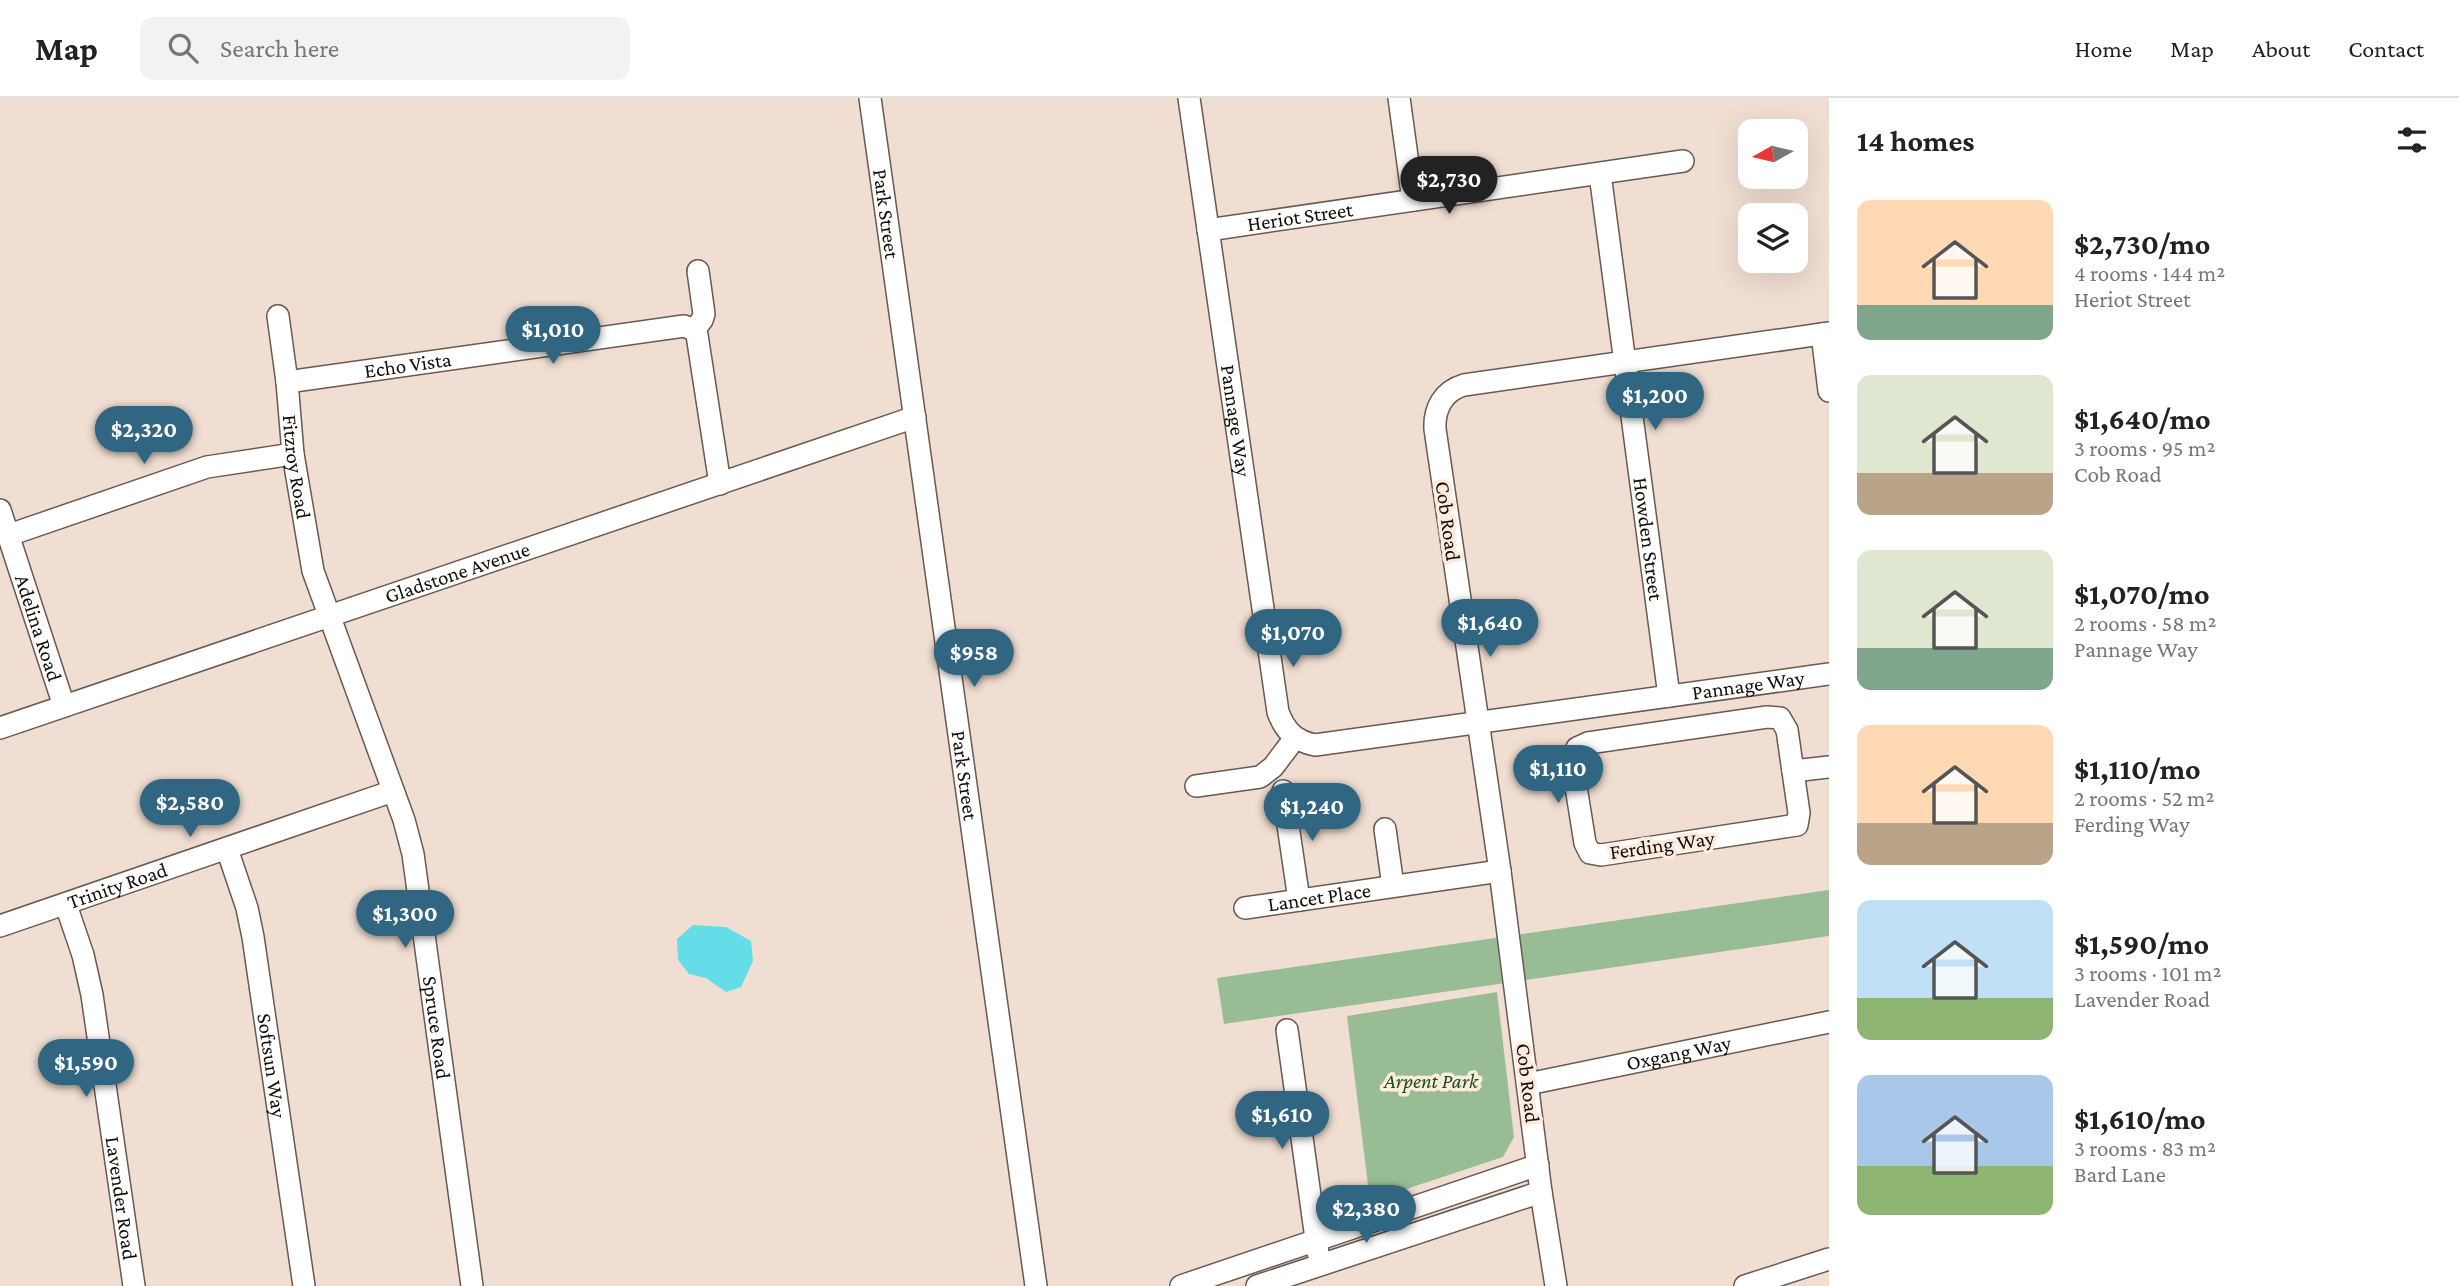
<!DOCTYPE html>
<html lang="en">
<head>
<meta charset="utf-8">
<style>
  body { margin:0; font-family:"Crimson Pro",serif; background:#f2f2f2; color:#222; height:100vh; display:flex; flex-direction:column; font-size:26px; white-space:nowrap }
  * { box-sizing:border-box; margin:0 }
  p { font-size:23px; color:#767676 }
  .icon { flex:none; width:38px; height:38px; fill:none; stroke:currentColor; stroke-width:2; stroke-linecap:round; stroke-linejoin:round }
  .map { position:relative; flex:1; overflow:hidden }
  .drawer { display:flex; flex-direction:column; background:#fff; width:630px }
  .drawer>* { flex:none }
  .needle { width:46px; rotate:262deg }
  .tools { position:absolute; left:1738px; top:21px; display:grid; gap:14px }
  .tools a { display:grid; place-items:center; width:70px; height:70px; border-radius:14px; background:#fff; box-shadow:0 7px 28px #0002; font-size:35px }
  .price { position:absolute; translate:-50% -60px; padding:0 16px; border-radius:24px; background:#306681; color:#fff; font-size:23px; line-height:46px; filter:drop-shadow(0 2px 4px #0008) }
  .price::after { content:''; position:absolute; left:50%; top:42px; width:21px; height:16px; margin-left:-10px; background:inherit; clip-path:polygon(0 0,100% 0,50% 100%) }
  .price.active { background:#222; color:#fff }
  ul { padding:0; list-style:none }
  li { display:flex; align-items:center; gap:21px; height:175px; padding:0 28px }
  li span { display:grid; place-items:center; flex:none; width:196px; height:140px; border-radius:14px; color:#555 }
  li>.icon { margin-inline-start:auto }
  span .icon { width:84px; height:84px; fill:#fffc; stroke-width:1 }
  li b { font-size:30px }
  h2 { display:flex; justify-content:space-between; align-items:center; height:84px; padding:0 28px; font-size:30px }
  header { display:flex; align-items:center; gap:42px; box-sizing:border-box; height:98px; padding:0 35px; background:#fff; border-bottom:2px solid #e0e0e0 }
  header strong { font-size:33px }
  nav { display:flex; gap:38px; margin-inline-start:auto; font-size:24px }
  .search { width:490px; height:63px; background:#f2f2f2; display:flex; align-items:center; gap:18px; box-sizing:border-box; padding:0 24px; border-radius:14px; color:#767676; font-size:26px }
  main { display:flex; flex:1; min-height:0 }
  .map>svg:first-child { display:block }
  .green { fill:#98bd94 }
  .water { fill:#64dde8 }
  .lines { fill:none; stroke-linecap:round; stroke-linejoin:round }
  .minor-casing { stroke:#69594f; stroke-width:24 }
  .minor { stroke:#fff; stroke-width:21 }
  .labels { text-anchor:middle; stroke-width:7; stroke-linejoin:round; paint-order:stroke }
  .street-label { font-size:21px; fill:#130d09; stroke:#feebdf }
  .park-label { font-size:21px; font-style:italic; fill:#165214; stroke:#feebdf }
</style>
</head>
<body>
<header>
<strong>Map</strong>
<div class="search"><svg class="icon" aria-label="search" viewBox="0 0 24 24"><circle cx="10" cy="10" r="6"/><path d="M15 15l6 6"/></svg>Search here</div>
<nav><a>Home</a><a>Map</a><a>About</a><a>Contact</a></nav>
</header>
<main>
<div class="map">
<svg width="1829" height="1188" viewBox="0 0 1829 1188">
  <rect width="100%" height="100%" fill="#f1ded2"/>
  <!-- green -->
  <path class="green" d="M1829 792V838L1224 926 1217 880Z
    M1497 894 1514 1039 1503 1059 1370 1103 1347 918Z"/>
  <!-- water -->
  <path class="water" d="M693 827 726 829 751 843 753 863 741 889 726 894 706 880 689 876 678 862 677 841Z"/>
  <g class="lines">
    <defs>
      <g id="minor">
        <path id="s1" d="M870 0 1036 1188"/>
        <path id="s2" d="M1189 0 1278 614C1285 633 1295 643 1315 647L1829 576"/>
        <path d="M1399 0 1413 102"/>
        <path id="s3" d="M1600 76 1669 598"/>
        <path id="s4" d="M1208 132 1683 63"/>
        <path id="s5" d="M278 218 287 284 293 356 313 473 404 722 413 756 472 1188"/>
        <path d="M694 232 702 222 704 216 698 173"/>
        <path d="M1822 236 1829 293"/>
        <path id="s6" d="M287 284 684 228 694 232 697 237 720 386"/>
        <path id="s7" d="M0 412 64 608"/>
        <path d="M9 437 207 369 293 356"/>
        <path d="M1767 619 1780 620 1787 632 1799 715 1797 727 1601 757 1590 755 1585 745 1572 664 1577 650 1588 645Z"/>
        <path id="s8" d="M0 630 915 319"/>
        <path d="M1793 673 1829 669"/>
        <path d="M1196 688 1260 679 1273 669 1295 640"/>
        <path d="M1283 693 1299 802"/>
        <path d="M1385 731 1393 788"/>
        <path id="s9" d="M227 751 247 810 253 839 304 1188"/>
        <path id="s10" d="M66 807 83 857 92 897 134 1188"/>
        <path id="s11" d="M1245 810 1500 773"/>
        <path id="s12" d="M0 828 393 693"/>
        <path d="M1287 932 1318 1155"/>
        <path id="s13" d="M1528 986 1829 924"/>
        <path d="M1181 1188 1538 1067"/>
        <path d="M1257 1188 1541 1094"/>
        <path d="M1556 1188 1541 1094 1500 773 1435 331C1434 311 1443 293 1464 287L1829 235"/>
        <path d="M1745 1188 1829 1161"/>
      </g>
    </defs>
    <!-- minor casing -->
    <use href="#minor" class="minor-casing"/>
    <!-- minor -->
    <use href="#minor" class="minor"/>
  </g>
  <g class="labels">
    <!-- street labels -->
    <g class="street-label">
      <text dy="7" stroke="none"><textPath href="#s1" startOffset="117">Park Street</textPath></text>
      <text dy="7" stroke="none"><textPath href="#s4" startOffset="93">Heriot Street</textPath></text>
      <text dy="7" stroke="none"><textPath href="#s6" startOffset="122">Echo Vista</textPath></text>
      <text dy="7" stroke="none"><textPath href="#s2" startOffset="326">Pannage Way</textPath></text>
      <text dy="7" stroke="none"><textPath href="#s5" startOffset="152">Fitzroy Road</textPath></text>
      <text transform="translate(1448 423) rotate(82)" y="7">Cob Road</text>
      <text dy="7" stroke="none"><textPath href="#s3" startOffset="368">Howden Street</textPath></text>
      <text dy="7" stroke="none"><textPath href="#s8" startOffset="483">Gladstone Avenue</textPath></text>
      <text dy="7" stroke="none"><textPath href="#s7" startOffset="124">Adelina Road</textPath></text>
      <text dy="7" stroke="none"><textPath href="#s2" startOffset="1110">Pannage Way</textPath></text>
      <text dy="7" stroke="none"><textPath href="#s1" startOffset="684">Park Street</textPath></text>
      <text transform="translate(1662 747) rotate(-8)" y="7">Ferding Way</text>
      <text dy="7" stroke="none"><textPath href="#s12" startOffset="124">Trinity Road</textPath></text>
      <text dy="7" stroke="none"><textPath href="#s11" startOffset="75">Lancet Place</textPath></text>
      <text dy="7" stroke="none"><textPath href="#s5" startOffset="733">Spruce Road</textPath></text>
      <text dy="7" stroke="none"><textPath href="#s13" startOffset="154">Oxgang Way</textPath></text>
      <text dy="7" stroke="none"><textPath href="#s9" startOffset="222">Softsun Way</textPath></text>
      <text transform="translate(1528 985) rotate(83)" y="7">Cob Road</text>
      <text dy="7" stroke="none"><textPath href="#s10" startOffset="299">Lavender Road</textPath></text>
    </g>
    <!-- park labels -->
    <g class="park-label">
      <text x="1431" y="990">Arpent Park</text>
    </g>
  </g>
</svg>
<div class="tools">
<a><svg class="needle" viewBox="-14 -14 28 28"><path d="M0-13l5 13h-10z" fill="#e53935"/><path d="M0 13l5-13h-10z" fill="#767676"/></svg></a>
<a><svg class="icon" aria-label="layers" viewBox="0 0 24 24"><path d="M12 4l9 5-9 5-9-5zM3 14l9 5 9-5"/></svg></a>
</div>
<b class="price active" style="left:1449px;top:118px">$2,730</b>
<b class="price" style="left:553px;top:268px">$1,010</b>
<b class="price" style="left:1655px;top:334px">$1,200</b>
<b class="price" style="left:144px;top:368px">$2,320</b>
<b class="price" style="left:1490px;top:561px">$1,640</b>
<b class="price" style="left:1293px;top:571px">$1,070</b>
<b class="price" style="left:974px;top:591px">$958</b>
<b class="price" style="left:1558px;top:707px">$1,110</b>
<b class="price" style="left:190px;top:741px">$2,580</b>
<b class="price" style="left:1312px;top:745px">$1,240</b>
<b class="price" style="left:405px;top:852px">$1,300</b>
<b class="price" style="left:86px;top:1001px">$1,590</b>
<b class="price" style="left:1282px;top:1053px">$1,610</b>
<b class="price" style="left:1366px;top:1147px">$2,380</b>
</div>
<section class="drawer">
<h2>14 homes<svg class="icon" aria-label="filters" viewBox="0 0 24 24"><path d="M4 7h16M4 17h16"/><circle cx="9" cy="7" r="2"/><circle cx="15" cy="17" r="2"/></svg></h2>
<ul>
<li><span style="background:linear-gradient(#ffd9b3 75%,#7fa58c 0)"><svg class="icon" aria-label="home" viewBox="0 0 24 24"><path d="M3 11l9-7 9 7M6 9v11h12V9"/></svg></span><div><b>$2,730/mo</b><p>4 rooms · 144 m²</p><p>Heriot Street</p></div></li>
<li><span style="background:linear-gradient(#dfe7d0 70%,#b9a48a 0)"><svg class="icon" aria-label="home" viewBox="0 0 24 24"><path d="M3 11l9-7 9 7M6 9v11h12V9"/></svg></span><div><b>$1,640/mo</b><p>3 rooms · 95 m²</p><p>Cob Road</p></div></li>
<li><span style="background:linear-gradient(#dfe7d0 70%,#7fa58c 0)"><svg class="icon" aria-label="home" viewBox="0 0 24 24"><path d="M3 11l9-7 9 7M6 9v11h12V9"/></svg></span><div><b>$1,070/mo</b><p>2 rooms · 58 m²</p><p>Pannage Way</p></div></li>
<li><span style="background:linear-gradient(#ffd9b3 70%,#b9a48a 0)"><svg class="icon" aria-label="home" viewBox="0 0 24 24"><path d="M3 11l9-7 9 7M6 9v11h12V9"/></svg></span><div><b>$1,110/mo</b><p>2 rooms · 52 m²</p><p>Ferding Way</p></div></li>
<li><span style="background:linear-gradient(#bfe0f5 70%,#8fb573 0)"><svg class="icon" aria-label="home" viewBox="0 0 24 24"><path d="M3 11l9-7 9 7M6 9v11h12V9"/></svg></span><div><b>$1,590/mo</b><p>3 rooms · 101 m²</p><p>Lavender Road</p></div></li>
<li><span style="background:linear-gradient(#a9c7e8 65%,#8fb573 0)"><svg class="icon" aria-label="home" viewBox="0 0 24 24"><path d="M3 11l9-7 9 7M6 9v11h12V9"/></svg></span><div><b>$1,610/mo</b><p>3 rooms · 83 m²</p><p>Bard Lane</p></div></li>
</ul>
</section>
</main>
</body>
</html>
